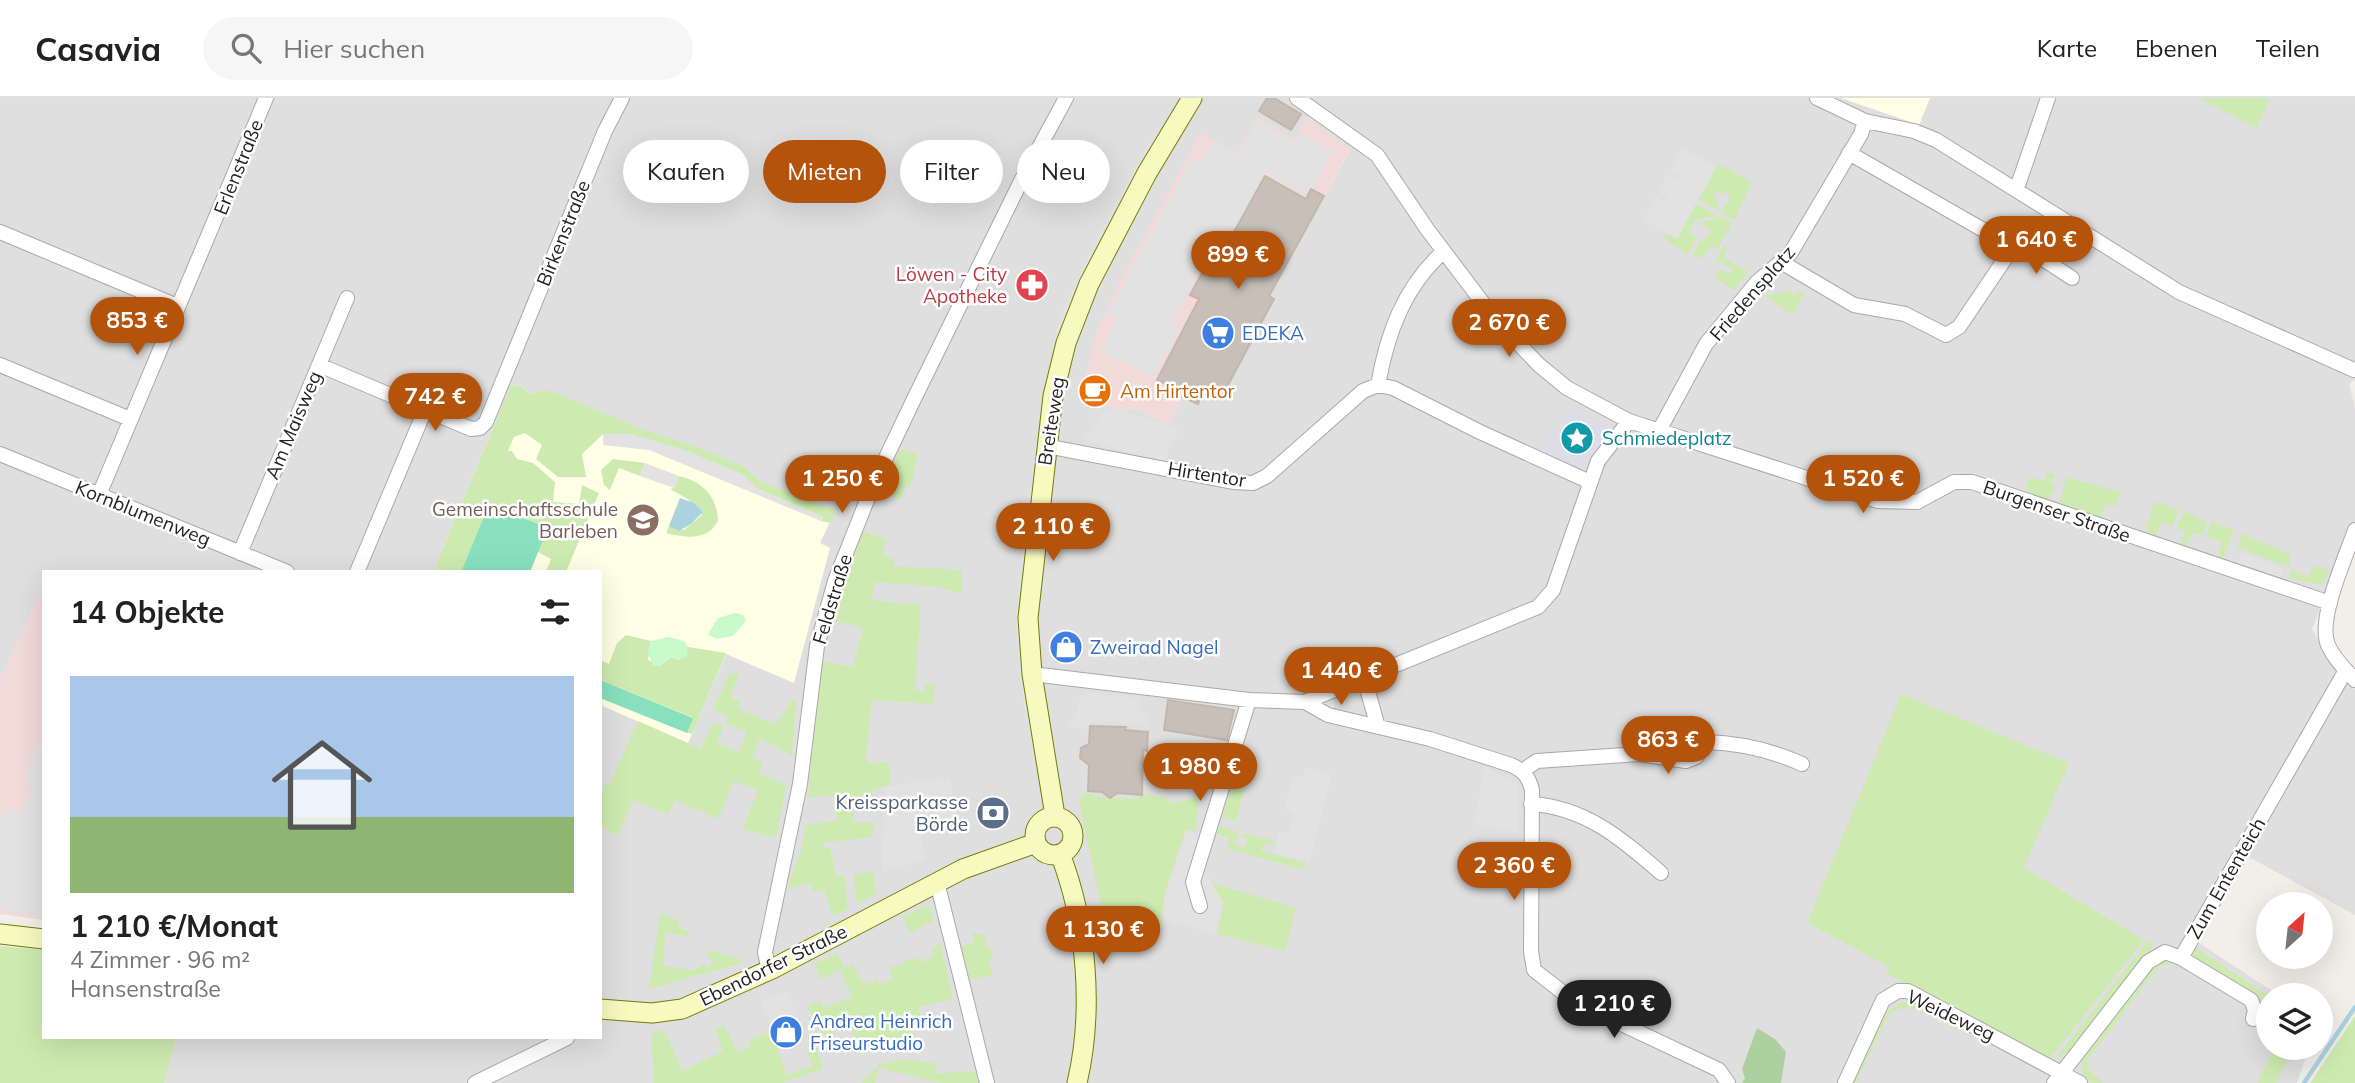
<!DOCTYPE html>
<html lang="de">
<head>
<meta charset="utf-8">
<style>
  body { margin:0; font-family:Mulish,sans-serif; background:#f6f6f6; color:#222; height:100vh; display:flex; flex-direction:column; font-size:26px; white-space:nowrap }
  * { box-sizing:border-box; margin:0 }
  p { font-size:23px; color:#767676 }
  .icon { flex:none; width:38px; height:38px; fill:none; stroke:currentColor; stroke-width:2; stroke-linecap:round; stroke-linejoin:round }
  .map { position:relative; flex:1; overflow:hidden }
  .side { position:absolute; left:42px; top:472px; width:560px; height:469px; display:flex; flex-direction:column; background:#fff; border-radius:0px; box-shadow:0 7px 28px #0002 }
  .side>* { flex:none }
  .banner { position:absolute; left:623px; top:42px; width:665px; height:63px; display:flex; gap:14px }
  .needle { width:46px; rotate:27deg }
  .buttons { position:absolute; left:2256px; top:794px; display:grid; gap:14px }
  .buttons a { display:grid; place-items:center; width:77px; height:77px; border-radius:50%; background:#fff; box-shadow:0 7px 28px #0002; font-size:35px }
  .price { position:absolute; translate:-50% -60px; padding:0 16px; border-radius:24px; background:#b45309; color:#fff; font-size:23px; line-height:46px; filter:drop-shadow(0 2px 4px #0008) }
  .price::after { content:''; position:absolute; left:50%; top:42px; width:21px; height:16px; margin-left:-10px; background:inherit; clip-path:polygon(0 0,100% 0,50% 100%) }
  .price.on { background:#222; color:#fff }
  ul { padding:0; list-style:none }
  li { display:grid; align-content:center; gap:14px; height:371px; padding:0 28px }
  li span { display:grid; place-items:center; height:217px; border-radius:0px; color:#555 }
  li>.icon { margin-inline-start:auto }
  span .icon { width:126px; height:126px; fill:#fffc; stroke-width:1 }
  li b { font-size:30px }
  h2 { display:flex; justify-content:space-between; align-items:center; height:84px; padding:0 28px; font-size:30px }
  .chip { padding:0 24px; border-radius:32px; background:#fff; box-shadow:0 7px 28px #0002; font-size:24px; line-height:63px }
  .chip.on { background:#b45309; color:#fff }
  header { display:flex; align-items:center; gap:42px; box-sizing:border-box; height:98px; padding:0 35px; background:#fff; border-bottom:2px solid #e0e0e0 }
  header strong { font-size:33px }
  nav { display:flex; gap:38px; margin-inline-start:auto; font-size:24px }
  .search { width:490px; height:63px; background:#f6f6f6; display:flex; align-items:center; gap:18px; box-sizing:border-box; padding:0 24px; border-radius:38px; color:#767676; font-size:26px }
  .map>svg:first-child { display:block }
  .residential { fill:#e0dfdf; fill-rule:evenodd }
  .commercial { fill:#f2dad9 }
  .education { fill:#ffffe5 }
  .grass { fill:#cdebb0 }
  .forest { fill:#add19e }
  .park { fill:#c8facc }
  .pitch { fill:#88e0be }
  .parking { fill:#e2e2e2 }
  .plaza { fill:#dddde8 }
  .water { fill:#aad3df }
  .lines { fill:none; stroke-linecap:round; stroke-linejoin:round }
  .stream { stroke:#aad3df; stroke-width:4.5 }
  .building { fill:#c7bfb8; stroke:#c4b6ab; stroke-width:2 }
  .street-casing { stroke:#a9a9a9; stroke-width:16 }
  .secondary-casing { stroke:#707d05; stroke-width:21 }
  .street { stroke:#fff; stroke-width:14 }
  .secondary { stroke:#f7fabf; stroke-width:19 }
  .labels { text-anchor:middle; stroke-width:5; stroke-linejoin:round; paint-order:stroke }
  .street-label { font-size:19px; fill:#222; stroke:#fff }
  .health-label { font-size:19px; fill:#be3a42; stroke:#fff; text-anchor:end }
  .shop-label { font-size:19px; fill:#366cbe; stroke:#fff; text-anchor:start }
  .food-label { font-size:19px; fill:#c56008; stroke:#fff; text-anchor:start }
  .culture-label { font-size:19px; fill:#0d838f; stroke:#fff; text-anchor:start }
  .education-label { font-size:19px; fill:#785e54; stroke:#fff; text-anchor:end }
  .service-label { font-size:19px; fill:#4e5e75; stroke:#fff; text-anchor:end }
</style>
</head>
<body>
<header>
<strong>Casavia</strong>
<div class="search"><svg class="icon" aria-label="search" viewBox="0 0 24 24"><circle cx="10" cy="10" r="6"/><path d="M15 15l6 6"/></svg>Hier suchen</div>
<nav><a>Karte</a><a>Ebenen</a><a>Teilen</a></nav>
</header>
<div class="map">
<svg width="2355" height="985" viewBox="0 0 2355 985">
  <rect width="100%" height="100%" fill="#f2efe9"/>
  <!-- residential -->
  <path class="residential" d="M0 0H2355V281L2349 286 2355 310V423L2312 531 2329 561 2355 591V817L2247 758 2196 843 2280 898H2268V950H2309L2297 985H164L176 940H600V474H44V498L39 496 0 583ZM1258 21 1294 42 1350 52 1269 198 1220 299 1204 290 1182 299 1170 326 1130 309 1128 313 1080 302 1201 36 1234 55 1239 54Z"/>
  <!-- commercial -->
  <path class="commercial" d="M1307 20 1350 51 1269 198 1274 201 1221 300 1204 290 1198 306 1182 299 1170 326 1130 309 1128 313 1080 302 1096 236 1119 184 1201 35 1234 55 1238 54 1258 21 1294 41Z
    M39 496 44 498V822L0 816V583Z"/>
  <!-- education -->
  <path class="education" d="M1841 0H1930L1919 27Z
    M511 287 522 288 530 296 834 415 820 445 830 450 794 585 726 556 688 645 600 607V474H433Z"/>
  <!-- grass -->
  <path class="grass" d="M2198 0H2270L2257 30Z
    M1718 66 1752 84 1734 122 1724 117 1722 111 1730 102 1728 96 1714 93 1719 113 1698 102Z
    M1696 106 1718 117 1694 123 1689 135 1697 139 1688 156 1667 144 1664 137 1665 135 1677 141Z
    M1721 119 1732 125 1717 152 1710 148 1703 160 1692 158 1701 141 1705 143 1711 132 1698 125Z
    M1724 147 1728 150 1723 159 1748 174 1734 192 1714 180 1719 171 1730 176 1733 171 1716 162Z
    M1791 192 1792 196H1798V192L1805 194 1792 217 1765 198Z
    M511 287 522 288 530 296 545 292 561 297 647 333 698 349 746 370 759 383 834 412 835 416 830 425 821 423 823 419 758 391 756 395 738 387 742 376 631 336H603L582 356 586 379H558L536 361 542 347 525 335 514 339 508 353H512L517 361 533 365 555 384 553 404 579 406 582 387 599 395 566 474H546L551 461 538 454 548 430 489 406 461 474H433Z
    M900 351 918 355 911 388 906 387 900 402 881 394Z
    M613 361 645 365 640 378 619 370 610 392 604 387 601 372Z
    M2047 375 2055 376 2051 386 2056 388 2048 402 2026 395 2028 380 2045 382Z
    M679 378C702 383 717 398 718 422 710 443 684 440 666 435L669 428 684 432 702 417 689 402 670 391 674 390Z
    M2066 379 2120 394 2116 409 2106 406 2100 421 2060 406Z
    M2155 403 2179 413 2172 428 2161 425 2156 438 2147 435 2146 429Z
    M2184 413 2207 424 2203 437 2192 435 2186 449 2180 446 2185 433 2177 430Z
    M2212 424 2234 432 2223 461 2218 459 2222 445 2206 438Z
    M863 433 886 441 883 458 894 460V468L962 472V496L938 489 876 484 871 502 921 507 915 592 925 593V586H935L934 606 872 602 866 661 870 665 889 664V688L873 691V701L852 702 853 724H874L872 739 823 745V750L830 749 836 778 845 777 848 811 832 818 825 792 813 794 810 785 787 791 803 746 805 727 837 722 833 697 808 700 820 563 853 569 863 530 832 522Z
    M2241 435 2290 456 2289 469 2238 450Z
    M2314 467 2329 472 2325 483 2319 487 2289 480 2292 472 2308 478Z
    M626 537 651 543 648 562 660 568 671 559 679 562 688 549 726 555 692 636 687 635 692 619 600 582V562L609 566 617 545Z
    M730 574 739 577 730 599 740 603 738 611 776 626 793 600 796 601 792 658 760 640 752 659 763 664 759 675 786 687 776 740 742 731 758 693 734 683 718 721 675 702 668 716 633 702 618 737 600 729V697L604 686 609 687 638 623 701 651 713 624 724 628 717 645 739 654 747 634 725 625 728 618 715 612 714 608Z
    M1901 596 2069 665 2024 770 2144 842 2050 960 1887 876 1890 869 1807 825Z
    M1238 668 1250 672 1236 723 1222 719Z
    M1085 694 1100 699 1137 701 1142 696 1166 700 1171 705 1198 700 1196 733 1186 732 1165 795 1161 827 1109 819 1102 814 1079 702Z
    M1219 728 1239 734 1235 747 1245 750 1248 742 1243 740 1244 735 1273 742 1275 747 1264 745 1261 753 1306 764 1304 772 1228 751 1229 739 1217 736Z
    M874 774 876 796 857 806 853 776Z
    M1209 784 1296 810 1285 853 1216 836 1223 810Z
    M925 808 931 811 934 823 910 835 902 819Z
    M660 815 680 823 678 829 689 834 688 838 665 835 664 868 695 872 704 865 707 870 713 866 707 856 712 852 742 862V865L649 891Z
    M972 834 984 836 987 849H990L993 860 988 862 993 877 970 881 961 848 974 844Z
    M2148 843 2154 846C2138 866 2074 959 2055 961Z
    M940 844 953 901 918 909 922 927 913 930 915 941 926 948H881L860 956 850 928 823 937 815 927 808 908 820 903 823 909 852 899 840 872 821 881 814 866 837 855 845 870 852 865 864 887 876 881 880 887 893 880 889 870 918 859 922 865 933 858 931 852Z
    M0 848 44 852V940H176L164 985H0Z
    M2193 848 2269 898 2268 908 2189 860Z
    M2165 862 2172 866 2159 869 2088 961V971L2104 985H2093L2083 978 2081 963 2151 873Z
    M1903 904H1913L1962 928 1959 933C1939 923 1905 896 1887 920L1856 985H1851L1885 915Z
    M2355 918V985H2310Z
    M724 927 738 954 751 948 749 942 765 935 773 936 786 977 812 968 807 952 815 946 823 971 782 985H654L651 933H665L682 973 723 953 715 931Z
    M2275 950H2293L2276 985H2257Z
    M901 961 935 965 936 976 966 973 978 976 979 985H940L879 970 875 985H861L878 967Z"/>
  <!-- forest -->
  <path class="forest" d="M1757 930 1775 941 1786 954 1781 985H1742L1745 980 1742 971Z"/>
  <!-- park -->
  <path class="park" d="M735 515 743 517 746 523 733 538 716 541 708 536 718 520Z
    M669 539 684 543 688 549 687 558 679 562 670 559 660 568H653L648 554 651 543Z"/>
  <!-- pitch -->
  <path class="pitch" d="M489 406 548 430 530 474H461Z
    M600 582 693 620 687 635 600 600Z"/>
  <!-- parking -->
  <path class="parking" d="M1171 21 1057 247 1056 234 1064 210 1096 143 1153 39Z
    M1259 23 1294 44 1300 35 1333 53 1307 98 1264 75 1233 134 1224 129 1172 224 1181 229 1154 278 1100 254 1116 221 1107 216 1192 60 1201 65 1213 44 1238 56Z
    M1683 50 1716 69 1677 141 1643 122 1656 99 1666 104 1668 100 1658 94 1668 77 1678 82 1680 78 1670 73Z
    M1116 310 1180 332 1167 354V364L1084 342 1101 316Z
    M603 336H631L685 352 742 376 758 391 823 419 821 423 649 352 603 347Z
    M645 365 679 378 674 390 640 378Z
    M1034 386 1038 655 1032 648 1024 609 1016 526 1028 394Z
    M2242 455 2283 470 2279 482 2238 467Z
    M1082 595 1141 600 1140 614 1148 616 1147 627 1091 622 1090 631 1066 629 1077 613Z
    M44 633V808L40 818 0 812V724L6 710 21 716 34 686 23 681Z
    M1204 648 1212 671 1202 695 1194 686 1199 666 1196 654Z
    M1484 669 1517 684V734L1474 727Z
    M1306 670 1332 677 1309 765 1274 756 1279 735 1289 733 1294 714 1284 711 1294 677 1303 679Z
    M950 680 956 724 920 730 925 762 882 773 885 689Z
    M1186 732 1212 739 1203 770 1223 805 1216 836 1163 822 1165 795Z
    M787 893 797 917 771 927 761 903Z"/>
  <!-- plaza -->
  <path class="plaza" d="M1572 310 1610 330 1582 372 1542 352Z"/>
  <!-- water -->
  <path class="water" d="M680 400 694 405 703 414 691 426 679 433 669 428Z"/>
  <g class="lines">
    <!-- stream -->
    <path class="stream" d="M2304 985 2355 909"/>
  </g>
  <!-- building -->
  <path class="building" d="M1267 0H1274L1301 16 1291 32 1259 13Z
    M1265 78 1306 101 1311 91 1324 98 1269 198 1274 201 1221 300 1204 290 1198 306 1182 299 1184 294 1157 282 1199 201 1190 197 1207 166 1214 170Z
    M1168 602 1234 612 1227 642 1164 632Z
    M1090 628 1126 629 1125 632 1148 634 1147 653 1143 652 1142 697 1117 695 1110 700 1102 694 1088 693 1089 667 1080 660 1081 650 1089 646Z"/>
  <g class="lines">
    <defs>
      <path id="street" d="M1297 0 1377 57 1427 131 1495 221 1539 267 1567 290 1629 323 1878 403 1917 404 1954 384H1972L2330 505
        M1817 0 1865 23 1914 33 1936 42 2179 194 2354 272
        M2017 90 2048 0
        M0 134 177 208
        M2013 149 2043 161 2072 180
        M1781 164 1854 207 1905 216 1946 237 1959 229 2013 149 1849 55
        M0 267 130 321
        M319 267 471 331 480 330 486 324 605 33 622 0
        M1378 287C1387 236 1404 189 1443 154
        M1660 331 1706 246 1757 184 1790 156 1861 36 1865 23
        M1046 348 1233 384 1253 385 1267 378 1363 293 1378 287 1393 290 1480 334 1590 384
        M0 356 287 474
        M99 397 266 0
        M2355 432C2346 459 2317 521 2328 547 2334 561 2345 571 2355 582
        M240 455 347 200
        M357 474 425 312
        M1032 576 1249 602 1305 604 1538 509 1553 492 1598 363 1629 323
        M1364 580 1378 629
        M1305 604 1328 617 1430 641 1511 667C1523 672 1529 679 1532 692L1531 853 1534 872 1575 904 1719 972 1728 985
        M1522 673 1537 663 1639 656 1686 663 1696 659 1706 644C1740 645 1771 652 1802 666
        M1531 706C1585 709 1622 741 1661 775
        M937 784 987 985
        M1200 808 1193 784 1249 602
        M2181 860 2251 902 2255 912 2253 921
        M769 873 765 854 800 686 817 548 835 483 873 387 913 303 1021 83 1066 0
        M475 985 567 940
        M1845 985 1883 902 1898 893H1908L2080 985
        M2054 985 2148 864 2165 854 2181 860 2346 572"/>
      <path id="secondary" d="M1055 718 1032 576 1028 520 1053 298 1066 245 1089 186 1147 75 1192 0
        M1035 738a19 19 0 1 1 38 0a19 19 0 1 1-38 0Z
        M1060 756C1087 825 1094 913 1077 985
        M0 836 44 841
        M600 911 652 915 682 911 772 871 963 771 1036 745"/>
    </defs>
    <!-- street casing -->
    <use href="#street" class="street-casing"/>
    <!-- secondary casing -->
    <use href="#secondary" class="secondary-casing"/>
    <!-- street -->
    <use href="#street" class="street"/>
    <!-- secondary -->
    <use href="#secondary" class="secondary"/>
  </g>
  <!-- icons -->
  <defs>
    <symbol id="pharmacy-disc" viewBox="-11 -11 22 22"><circle r="9.5" fill="#e0444e" stroke="#fff"/><path d="M-2-6h4v4h4v4h-4v4h-4v-4h-4v-4h4Z" fill="#fff"/></symbol>
    <symbol id="supermarket-disc" viewBox="-11 -11 22 22"><circle r="9.5" fill="#3f7fe0" stroke="#fff"/><path d="M-6-5.5h2.5l.6 2H6L4.5 2H-2.5L-4.4-4H-6ZM-1.5 3.2a1.3 1.3 0 1 0 .1 0ZM3 3.2a1.3 1.3 0 1 0 .1 0Z" fill="#fff"/></symbol>
    <symbol id="cafe-disc" viewBox="-11 -11 22 22"><circle r="9.5" fill="#e8710a" stroke="#fff"/><path d="M-5.5-4.5H6V0H3Q3 3.5 0 3.5H-2.5Q-5.5 3.5-5.5 0ZM3-3.2v2h1.7v-2ZM-6 4.5H4V6H-6Z" fill="#fff"/></symbol>
    <symbol id="sight-disc" viewBox="-11 -11 22 22"><circle r="9.5" fill="#0f9aa8" stroke="#fff"/><path d="M0-6L1.8-2.2L6-1.7L2.9 1.2L3.7 5.4L0 3.3L-3.7 5.4L-2.9 1.2L-6-1.7L-1.8-2.2Z" fill="#fff"/></symbol>
    <symbol id="school-disc" viewBox="-11 -11 22 22"><circle r="9.5" fill="#8d6e63" stroke="#fff"/><path d="M0-5L7-2L0 1L-7-2ZM-4 1L0 2.5L4 1V4Q0 6-4 4Z" fill="#fff"/></symbol>
    <symbol id="shop-disc" viewBox="-11 -11 22 22"><circle r="9.5" fill="#3f7fe0" stroke="#fff"/><path d="M-5-2.5h2.3a2.7 3.5 0 0 1 5.4 0H5L5.5 6h-11ZM-1.5-2.5h3a1.5 2.3 0 0 0-3 0Z" fill="#fff"/></symbol>
    <symbol id="bank-disc" viewBox="-11 -11 22 22"><circle r="9.5" fill="#5c6f8a" stroke="#fff"/><path d="M-6-4H6V4H-6ZM0-2.3a2.3 2.3 0 1 0 0 4.6a2.3 2.3 0 1 0 0-4.6Z" fill="#fff"/></symbol>
  </defs>
  <g fill-rule="evenodd">
    <use href="#pharmacy-disc" x="1013" y="168" width="38" height="38"/>
    <use href="#supermarket-disc" x="1199" y="216" width="38" height="38"/>
    <use href="#cafe-disc" x="1076" y="274" width="38" height="38"/>
    <use href="#sight-disc" x="1558" y="321" width="38" height="38"/>
    <use href="#school-disc" x="624" y="403" width="38" height="38"/>
    <use href="#shop-disc" x="1047" y="530" width="38" height="38"/>
    <use href="#bank-disc" x="974" y="696" width="38" height="38"/>
    <use href="#shop-disc" x="767" y="915" width="38" height="38"/>
  </g>
  <g class="labels">
    <!-- street labels -->
    <g class="street-label">
      <text transform="translate(238 69) rotate(-68)" y="7">Erlenstraße</text>
      <text transform="translate(563 135) rotate(-68)" y="7">Birkenstraße</text>
      <text transform="translate(1752 195) rotate(-49)" y="7">Friedensplatz</text>
      <text transform="translate(1051 323) rotate(-81)" y="7">Breiteweg</text>
      <text transform="translate(293 327) rotate(-67)" y="7">Am Maisweg</text>
      <text transform="translate(1207 376) rotate(9)" y="7">Hirtentor</text>
      <text transform="translate(2057 413) rotate(19)" y="7">Burgenser Straße</text>
      <text transform="translate(143 415) rotate(22)" y="7">Kornblumenweg</text>
      <text transform="translate(832 501) rotate(-73)" y="7">Feldstraße</text>
      <text transform="translate(2226 780) rotate(-60)" y="7">Zum Ententeich</text>
      <text transform="translate(773 867) rotate(-26)" y="7">Ebendorfer Straße</text>
      <text transform="translate(1951 917) rotate(25)" y="7">Weideweg</text>
    </g>
    <!-- health labels -->
    <g class="health-label">
      <text x="1007" y="183">Löwen - City<tspan x="1007" dy="22">Apotheke</tspan></text>
    </g>
    <!-- shop labels -->
    <g class="shop-label">
      <text x="1242" y="242">EDEKA</text>
      <text x="1090" y="556">Zweirad Nagel</text>
      <text x="810" y="930">Andrea Heinrich<tspan x="810" dy="22">Friseurstudio</tspan></text>
    </g>
    <!-- food labels -->
    <g class="food-label">
      <text x="1120" y="300">Am Hirtentor</text>
    </g>
    <!-- culture labels -->
    <g class="culture-label">
      <text x="1602" y="347">Schmiedeplatz</text>
    </g>
    <!-- education labels -->
    <g class="education-label">
      <text x="618" y="418">Gemeinschaftsschule<tspan x="618" dy="22">Barleben</tspan></text>
    </g>
    <!-- service labels -->
    <g class="service-label">
      <text x="968" y="711">Kreissparkasse<tspan x="968" dy="22">Börde</tspan></text>
    </g>
  </g>
</svg>
<div class="buttons">
<a><svg class="needle" viewBox="-14 -14 28 28"><path d="M0-13l5 13h-10z" fill="#e53935"/><path d="M0 13l5-13h-10z" fill="#767676"/></svg></a>
<a><svg class="icon" aria-label="layers" viewBox="0 0 24 24"><path d="M12 4l9 5-9 5-9-5zM3 14l9 5 9-5"/></svg></a>
</div>
<b class="price" style="left:2036px;top:178px">1 640 €</b>
<b class="price" style="left:1238px;top:193px">899 €</b>
<b class="price" style="left:137px;top:259px">853 €</b>
<b class="price" style="left:1509px;top:261px">2 670 €</b>
<b class="price" style="left:435px;top:335px">742 €</b>
<b class="price" style="left:842px;top:417px">1 250 €</b>
<b class="price" style="left:1863px;top:417px">1 520 €</b>
<b class="price" style="left:1053px;top:465px">2 110 €</b>
<b class="price" style="left:1341px;top:609px">1 440 €</b>
<b class="price" style="left:1668px;top:678px">863 €</b>
<b class="price" style="left:1200px;top:705px">1 980 €</b>
<b class="price" style="left:1514px;top:804px">2 360 €</b>
<b class="price" style="left:1103px;top:868px">1 130 €</b>
<b class="price on" style="left:1614px;top:942px">1 210 €</b>
<div class="banner">
<a class="chip">Kaufen</a>
<a class="chip on">Mieten</a>
<a class="chip">Filter</a>
<a class="chip">Neu</a>
</div>
<section class="side">
<h2>14 Objekte<svg class="icon" aria-label="filters" viewBox="0 0 24 24"><path d="M4 7h16M4 17h16"/><circle cx="9" cy="7" r="2"/><circle cx="15" cy="17" r="2"/></svg></h2>
<ul>
<li><span style="background:linear-gradient(#a9c7e8 65%,#8fb573 0)"><svg class="icon" aria-label="home" viewBox="0 0 24 24"><path d="M3 11l9-7 9 7M6 9v11h12V9"/></svg></span><div><b>1 210 €/Monat</b><p>4 Zimmer · 96 m²</p><p>Hansenstraße</p></div></li>
</ul>
</section>
</div>
</body>
</html>
